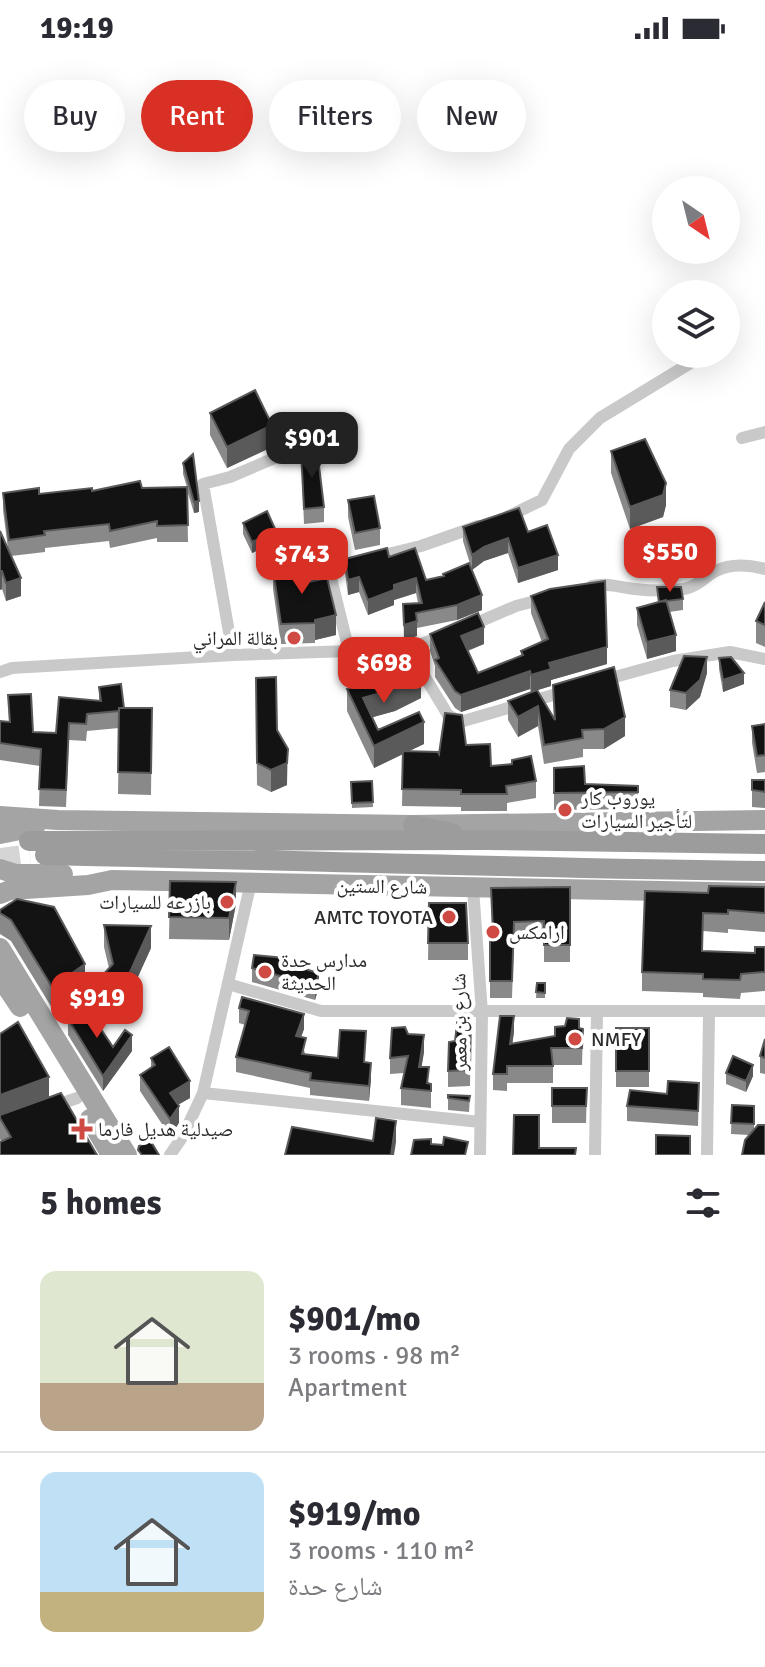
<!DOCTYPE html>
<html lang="en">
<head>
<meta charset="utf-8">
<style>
  body { margin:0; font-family:Signika,"Noto Naskh Arabic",sans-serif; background:#f7f7f7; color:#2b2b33; height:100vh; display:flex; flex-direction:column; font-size:30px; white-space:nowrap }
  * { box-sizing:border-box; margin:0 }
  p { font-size:26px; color:#7c7c81 }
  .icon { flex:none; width:44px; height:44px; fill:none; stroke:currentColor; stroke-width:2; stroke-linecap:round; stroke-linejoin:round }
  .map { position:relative; height:1099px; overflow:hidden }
  .details { display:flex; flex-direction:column; background:#fff; flex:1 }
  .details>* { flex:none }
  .hud { position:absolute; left:24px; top:24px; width:718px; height:72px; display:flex; gap:16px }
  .needle { width:52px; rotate:145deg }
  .buttons { position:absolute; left:652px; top:120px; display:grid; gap:16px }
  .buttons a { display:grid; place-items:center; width:88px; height:88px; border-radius:50%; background:#fff; box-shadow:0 8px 32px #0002; font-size:40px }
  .price { position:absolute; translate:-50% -68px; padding:0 18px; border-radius:16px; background:#d93025; color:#fff; font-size:26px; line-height:52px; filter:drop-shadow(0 2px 4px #0008) }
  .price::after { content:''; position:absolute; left:50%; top:48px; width:24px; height:18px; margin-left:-12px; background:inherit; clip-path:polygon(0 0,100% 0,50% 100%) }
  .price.active { background:#222; color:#fff }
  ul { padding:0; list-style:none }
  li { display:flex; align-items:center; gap:24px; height:200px; padding:0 40px }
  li+li { border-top:2px solid #e1e1e2 }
  li span { display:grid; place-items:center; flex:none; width:224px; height:160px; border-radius:16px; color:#555 }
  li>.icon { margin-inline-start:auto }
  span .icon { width:96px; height:96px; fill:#fffc; stroke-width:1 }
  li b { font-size:34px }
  h2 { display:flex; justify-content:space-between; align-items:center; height:96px; padding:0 40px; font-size:34px }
  .pill { padding:0 28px; border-radius:36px; background:#fff; box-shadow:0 8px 32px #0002; font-size:28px; line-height:72px }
  .pill.active { background:#d93025; color:#fff }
  .status { display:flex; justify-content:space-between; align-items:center; height:56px; padding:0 40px; background:#fff; direction:ltr }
  .status svg { height:22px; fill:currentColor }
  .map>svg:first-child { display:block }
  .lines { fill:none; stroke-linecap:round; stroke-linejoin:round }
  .trunk-tunnel { stroke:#d5d5d5; stroke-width:20; stroke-dasharray:20 10; stroke-linecap:butt }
  .minor { stroke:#c9c9c9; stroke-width:12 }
  .primary { stroke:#a4a4a4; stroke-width:20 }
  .trunk { stroke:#9c9c9c; stroke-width:20 }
  .wall { fill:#898989 }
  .shaded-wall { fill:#5a5a5a }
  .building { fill:#131313; stroke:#5a5a5a; stroke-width:2 }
  .poi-dot { fill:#ce4a43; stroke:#fff; stroke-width:3 }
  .labels { text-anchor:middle; stroke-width:8; stroke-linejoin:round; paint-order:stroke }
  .poi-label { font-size:20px; fill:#2c2c2c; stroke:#fff; text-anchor:start }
  .street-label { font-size:20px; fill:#2c2c2c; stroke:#fff }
</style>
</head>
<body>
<div class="status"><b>19:19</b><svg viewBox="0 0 49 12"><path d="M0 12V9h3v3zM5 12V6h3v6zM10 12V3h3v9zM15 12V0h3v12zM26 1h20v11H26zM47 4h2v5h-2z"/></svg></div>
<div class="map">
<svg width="765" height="1099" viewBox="0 0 765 1099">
  <rect width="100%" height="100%" fill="#fff"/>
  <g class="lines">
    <!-- trunk-tunnel -->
    <path class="trunk-tunnel" d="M0 802 30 798"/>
    <!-- minor -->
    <path class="minor" d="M742 382 765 376
      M507 461 542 444 569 393 600 362 697 303
      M592 530C606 526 621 532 635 533 651 535 669 535 684 533 699 530 704 521 716 515 731 507 750 509 765 513
      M467 571 516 550 543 543
      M408 593 442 580
      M349 595 330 518 338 510 421 490 478 470
      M233 599 203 428 230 421 305 389
      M0 616 12 612 233 599 408 593 448 659 460 666 567 635
      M600 625 673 605 730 596 765 603
      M473 832 482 957 480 1099
      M228 928 321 955H765
      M203 1037 480 1066
      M54 1050 77 1042
      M170 1099 183 1080 203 1037 251 826
      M595 1099 597 955
      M707 1099 709 957"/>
    <!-- primary -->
    <path class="primary" d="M0 760 58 764 413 769 765 764
      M0 778 35 771
      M0 813 16 818H63
      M0 838 10 834 88 829 112 824 765 837
      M0 892 127 1099
      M0 921 20 951
      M90 1063 111 1099"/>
    <!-- trunk -->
    <path class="trunk" d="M413 769 452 777
      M29 785 488 784 765 788
      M45 799C285 804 525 812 765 815"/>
  </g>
  <!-- wall -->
  <path class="wall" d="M210 357 272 391 227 412 210 379Z
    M301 393 324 451V466L304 468Z
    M611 395 666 449 663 461 630 473 611 417Z
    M183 407 199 456 194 457 187 434 188 486H157V482L110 492 109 485 45 492V496L11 500 21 540 6 545 2 533 0 534V475L8 493 3 454V437L39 438 142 432 187 431 183 418Z
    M348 444 380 472V489L355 494 348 461Z
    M243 467 276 486 252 497 243 478Z
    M463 471 528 476 558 514 518 527 508 497 484 505 472 514 463 485Z
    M389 501 426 524 443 520V518L482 554 457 564 417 572V580L404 584 403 548 418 547 416 537 394 544V549L368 559 359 536 348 539 345 518V503Z
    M273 513 336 579 315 584V587L281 588 273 533Z
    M657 531 683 543V554L669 556 676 595 647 603 637 569V552L658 547Z
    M531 540 607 608 551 624V630L538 634 554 662 553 629 625 680 604 693H583V701L544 708 538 670 518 681 508 664V645L531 636 530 633 461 656 455 652 435 621V610L430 595V578L484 588 468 595 478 617 521 600V595L542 586 531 557Z
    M765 546V591L756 587V565Z
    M719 602 744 628 723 636 719 613Z
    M707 617 700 641 686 654 670 651V634Z
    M256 622 277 674 288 693 287 729 271 736 257 729Z
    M99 631 124 652H152L151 739 118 738 119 672 87 675 86 685 69 684 66 751 39 750 40 710 0 704V665L9 666 8 639 33 676 56 677 99 644Z
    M347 633 421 642 395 655 372 661 378 674 424 688 409 695 439 698 466 689 491 710 512 708V704L536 725V742L507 747V755H461V751L402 750 403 698 374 712 347 655Z
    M765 668V716L757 717 752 687V670Z
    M554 712 585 728 638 730V753L554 754Z
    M752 724H765V752L752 751Z
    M372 725 373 751 352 752 351 726Z
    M170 825 236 848 229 884 169 883Z
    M570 831V906H544V881L514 883 512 942H490V875H492L491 832Z
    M765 831V876L728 873V877L703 875V895L755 897 765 891V935L741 937 740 943 703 941V937L642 935V916L708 837Z
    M429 847 468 887V904H428Z
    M0 854 85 929 52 952 11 885 0 878Z
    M104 869 151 892 126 947 113 962 100 944V922L109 912 104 891Z
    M252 912 309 914 319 930 315 944 252 926Z
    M537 927H545V942H536Z
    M239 952 304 973 301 981 305 998 365 1006 371 1022 369 1045 310 1039V1032L236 1016V1001L245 969 239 967Z
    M471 960 470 1030 448 1031V1015L455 985Z
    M68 963 113 991 132 995 103 1035 68 979Z
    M579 972 583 973 582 1009H553V1027H507V1035L493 1034V1018L514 976 512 988 555 980Z
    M616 972H649V1031H616Z
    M0 978 49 1042 97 1099 1 1085 0 1083Z
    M408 978 424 996 421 1011 429 1027 431 1028V1052L401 1049V1032L404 1017 390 1018V1002Z
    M765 983V1018L760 1017V1000Z
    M151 1002 190 1042 178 1049 179 1067 170 1080 140 1035V1019L151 1012Z
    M726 1017 753 1020 746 1036 726 1028Z
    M699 1027 698 1070 627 1065V1050Z
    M552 1032H587L586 1067H552Z
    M448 1039 470 1040 469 1056 448 1054Z
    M732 1049 754 1050V1073L749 1079 731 1078Z"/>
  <!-- shaded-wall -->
  <path class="shaded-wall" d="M272 369V391L227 412V391Z
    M666 427V449L663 461 630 473V451Z
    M199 445V456L194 457V446Z
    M276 475V486L252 497V486Z
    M508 482V497L484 505 472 514V499L484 491Z
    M558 499V514L518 527V512Z
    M0 515H2V533L0 534Z
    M359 521V536L348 539V524Z
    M21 522V540L6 545V527Z
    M416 522V537L394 544V549L368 559V544L394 529Z
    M482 539V554L457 564V549Z
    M336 559V579L315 584V564Z
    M417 565V580L404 584V569Z
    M484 571V588L461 597V580Z
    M676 579V595L647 603V586Z
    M607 591V608L551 624V630L531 636V619L549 607Z
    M707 601V617L700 641 686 654V637Z
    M530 615V633L461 656V639Z
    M744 617V628L723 636V624Z
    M421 620V642L395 655 363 664V642Z
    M538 650V670L518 681V661Z
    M625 661V680L604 693V673Z
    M424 666V688L374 712V690Z
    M287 707V729L271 736V714Z
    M236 826V848L229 884V862Z
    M151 870V892L126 947 113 962V940Z
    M85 908V929L52 952V931Z
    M319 917V930L315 944V930Z
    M304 958V973L296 995V980Z
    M514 960V976L510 1005V988Z
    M132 979V995L103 1035V1020Z
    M424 979V996L419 1027V1011Z
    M371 1007V1022L369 1045V1030Z
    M753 1009V1020L746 1036V1025Z
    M49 1021V1043L0 1061V1039Z
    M190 1025V1042L170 1053V1037Z
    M179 1050V1067L170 1080V1063Z
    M396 1065V1086L394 1099H391Z"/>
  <!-- building -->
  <path class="building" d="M255 334 272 369 227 391 210 357Z
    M645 383 666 427 663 439 630 451 611 395Z
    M301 393H317L324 451 304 453Z
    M193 398 199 445 194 446 183 407Z
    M140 425 142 432 187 431 188 469 157 470V465L110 475 109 468 44 475 45 479 9 484 3 437 39 432V438L92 432V435Z
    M374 440 380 472 355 477 348 444Z
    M519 452 528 476 547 469 558 499 518 512 508 482 484 491 472 499 463 471Z
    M267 455 276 475 252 486 243 467Z
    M0 475 21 522 6 527 2 515H0Z
    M387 492 389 501 415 492 426 524 444 520 443 518 469 507 482 539 457 549 416 557 417 565 404 569 403 548 422 547 416 522 394 529V534L368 544 359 521 348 524 345 503Z
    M306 508 309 526 327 522 336 559 315 564V567L281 568 273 513Z
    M605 525 607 591 549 607 551 613 548 614 531 619 530 615 461 639 455 635 435 604 439 602 430 578 478 557 484 571 461 580 478 617 523 599 521 595 548 583 531 540 550 533Z
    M657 531H681L683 543 659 546Z
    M666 544 676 579 647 586 637 552Z
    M765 546V569L756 565Z
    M684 600 707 601 700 624 686 637 670 634Z
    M731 601 744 617 723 624 719 602Z
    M416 610 421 620 395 633 363 642 378 674 419 656 424 666 374 690 347 633Z
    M614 611 625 661 604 673 582 674 583 682 544 689 538 650 518 661 508 645 537 634 555 664 553 629Z
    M276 621 277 674 288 693 287 707 271 714 257 707 256 622Z
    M121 628 124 652H119V655L87 658 86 668 69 667 66 734 39 733 41 693 0 687V665L10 666 8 639 31 638 33 676 56 677 59 641 101 645 99 631Z
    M119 652H152L151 717 118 716Z
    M445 657 462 659 466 689 490 688 491 710 512 708V704L531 700 536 725 506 730 507 738H461V734L402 733 403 695 438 696 439 698Z
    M765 668V699L757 700 752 670Z
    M584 710 585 728 638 730V736L554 737V712Z
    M752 724H765V736L752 734Z
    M372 725 373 746 352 747 351 726Z
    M170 825 236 826 229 862 169 861Z
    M709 830 765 831V857L728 854V858L703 857 702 895 755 897V891H765V916L741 918 740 924 703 923V918L642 916 645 835 708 837Z
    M570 831V889H544V865L514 866 512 925H490V875H493L491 832Z
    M17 843 54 851 85 908 52 931 11 864 0 857V854Z
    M429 847H466L468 887H428Z
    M104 869 151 870 126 925 113 940 100 922 113 908Z
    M254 899 285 902 309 908 308 914 319 917 315 930 252 912Z
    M537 927H545V937L536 936Z
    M242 941 304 958 296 980 306 982 302 998 338 1002 340 974 366 975 364 1006 371 1007 369 1030 310 1024 311 1017 236 1001 249 955 239 952Z
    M86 951 113 991 125 974 132 979 103 1020 68 963Z
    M458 959 471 960 470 1014 448 1015 449 986 455 985Z
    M500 960H514L510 988 555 980V971L565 970 567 962 579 963V972L583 973 582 992H551L553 1010H507V1018H493Z
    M18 966 49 1021 0 1039V978Z
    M405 971 408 978 424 979 419 1011H429L427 1027 431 1028V1035L401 1032 408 1000 390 1002 392 972Z
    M616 972H649V1015H616Z
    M765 983V1002L760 1000Z
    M169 991 190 1025 170 1037 179 1050 170 1063 140 1019 155 1009 151 1002Z
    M733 1000 753 1009 746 1025 726 1017Z
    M668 1025 699 1027 698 1055 627 1050 630 1034 667 1038Z
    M552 1032H587L586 1050H552Z
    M61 1037 97 1099H0V1086L11 1081 0 1062V1059Z
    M448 1039 470 1040 469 1045 448 1042Z
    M732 1049 754 1050V1068L731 1067Z
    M514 1059H539V1092H576L575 1099H513Z
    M376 1062 396 1065 391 1099H285L292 1071 373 1085Z
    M758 1069H765V1099H742L745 1084Z
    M656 1079 690 1080V1099H656Z
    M444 1081 468 1086 465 1099H411L414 1084 431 1083V1088L443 1089Z
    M150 1084 159 1099H142L138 1094 139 1090Z"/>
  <!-- markers -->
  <g class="poi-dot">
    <circle cx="294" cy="582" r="8"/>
    <circle cx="565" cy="754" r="8"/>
    <circle cx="227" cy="846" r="8"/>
    <circle cx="449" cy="861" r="8"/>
    <circle cx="493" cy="876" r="8"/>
    <circle cx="265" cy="916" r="8"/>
    <circle cx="575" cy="983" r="8"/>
    <path d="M78 1061h8v8h8v8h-8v8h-8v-8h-8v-8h8z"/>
  </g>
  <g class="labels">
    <!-- poi labels -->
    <g class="poi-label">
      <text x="278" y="589" text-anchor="end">بقالة المراني</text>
      <text x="581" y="749">يوروب كار<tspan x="581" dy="23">لتأجير السيارات</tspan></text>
      <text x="211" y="853" text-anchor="end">بازرعه للسيارات</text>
      <text x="433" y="868" text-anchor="end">AMTC TOYOTA</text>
      <text x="509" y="883">ارامكس</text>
      <text x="281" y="911">مدارس حدة<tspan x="281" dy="23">الحديثة</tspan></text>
      <text x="591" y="990">NMFY</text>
      <text x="98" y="1080">صيدلية هديل فارما</text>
    </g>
    <!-- street labels -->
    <g class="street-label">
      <text transform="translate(382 830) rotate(1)" y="7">شارع الستين</text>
      <text transform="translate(459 966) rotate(-91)" y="7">شارع بن معمر</text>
    </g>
  </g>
</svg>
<div class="buttons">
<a><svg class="needle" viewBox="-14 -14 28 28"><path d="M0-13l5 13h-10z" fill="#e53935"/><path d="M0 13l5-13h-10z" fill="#7c7c81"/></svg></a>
<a><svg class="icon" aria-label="layers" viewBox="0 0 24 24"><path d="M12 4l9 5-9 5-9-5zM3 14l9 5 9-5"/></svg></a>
</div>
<b class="price active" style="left:312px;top:424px">$901</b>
<b class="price" style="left:670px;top:538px">$550</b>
<b class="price" style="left:302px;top:540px">$743</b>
<b class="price" style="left:384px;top:649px">$698</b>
<b class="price" style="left:97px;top:984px">$919</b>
<div class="hud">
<a class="pill">Buy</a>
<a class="pill active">Rent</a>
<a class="pill">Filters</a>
<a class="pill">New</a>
</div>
</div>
<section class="details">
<h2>5 homes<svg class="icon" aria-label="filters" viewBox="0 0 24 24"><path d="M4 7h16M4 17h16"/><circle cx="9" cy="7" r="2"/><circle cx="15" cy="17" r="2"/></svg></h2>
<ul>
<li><span style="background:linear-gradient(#dfe7d0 70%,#b9a48a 0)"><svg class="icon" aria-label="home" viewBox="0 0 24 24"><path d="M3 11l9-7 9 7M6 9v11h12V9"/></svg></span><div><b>$901/mo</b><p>3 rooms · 98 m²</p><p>Apartment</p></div></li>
<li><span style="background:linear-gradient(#bfe0f5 75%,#c2b280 0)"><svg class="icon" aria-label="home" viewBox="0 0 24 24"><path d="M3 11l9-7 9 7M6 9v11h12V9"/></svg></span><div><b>$919/mo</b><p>3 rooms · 110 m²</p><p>شارع حدة</p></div></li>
</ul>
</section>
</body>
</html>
